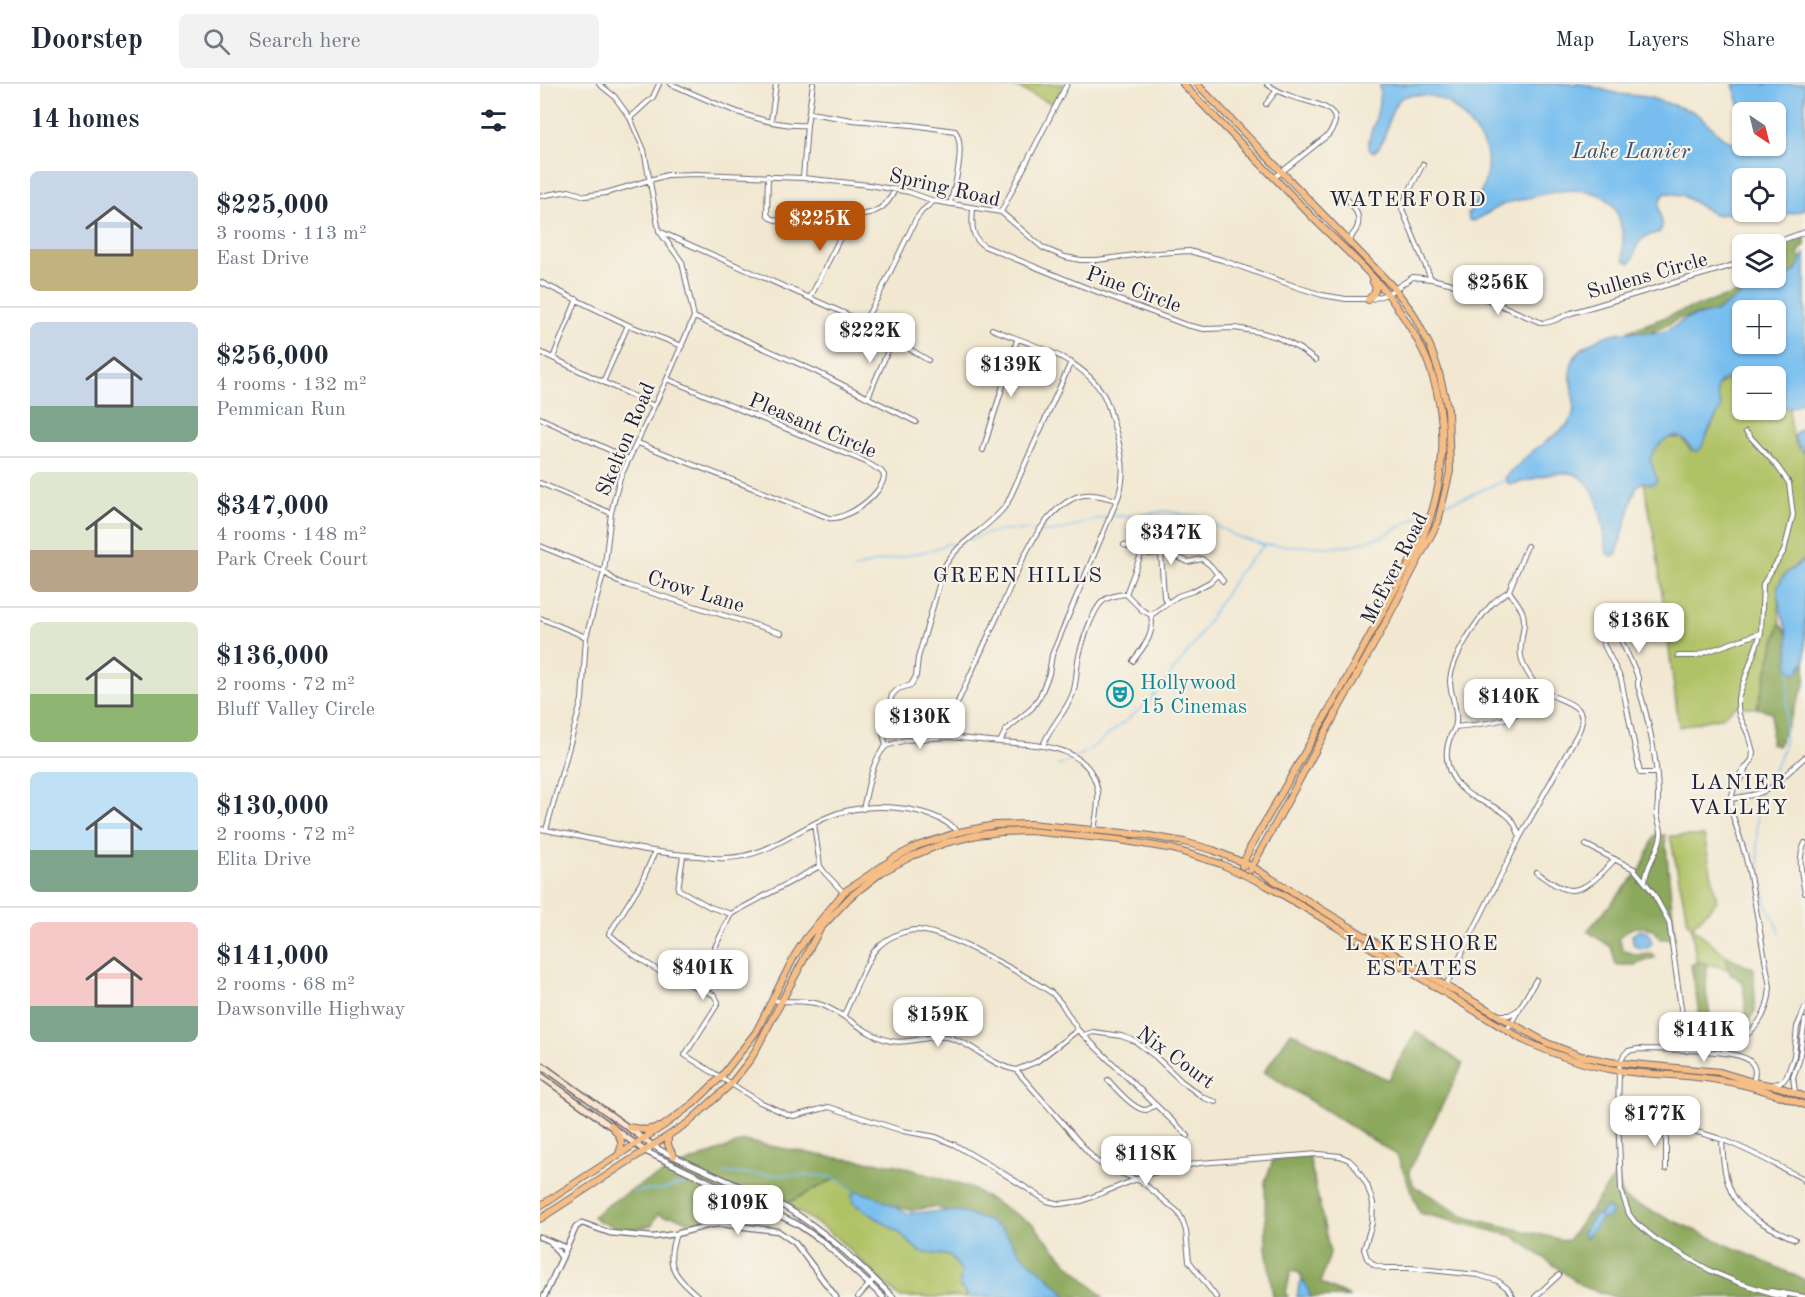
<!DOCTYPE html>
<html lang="en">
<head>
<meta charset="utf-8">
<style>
  body { margin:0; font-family:"Old Standard TT",serif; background:#f2f2f3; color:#1f2937; height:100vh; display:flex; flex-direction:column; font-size:22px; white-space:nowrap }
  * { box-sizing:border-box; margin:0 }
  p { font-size:20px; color:#747a83 }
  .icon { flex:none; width:33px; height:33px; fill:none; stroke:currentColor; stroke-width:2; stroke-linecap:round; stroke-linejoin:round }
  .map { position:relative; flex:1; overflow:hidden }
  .side { display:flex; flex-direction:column; background:#fff; width:540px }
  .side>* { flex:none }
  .needle { width:39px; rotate:145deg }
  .buttons { position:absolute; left:1192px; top:18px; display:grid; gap:12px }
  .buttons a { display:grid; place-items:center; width:54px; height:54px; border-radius:9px; background:#fff; box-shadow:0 2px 4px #0004; font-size:30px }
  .price { position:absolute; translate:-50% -51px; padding:0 14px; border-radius:12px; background:#fff; color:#222; font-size:20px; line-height:39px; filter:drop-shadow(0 2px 3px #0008) }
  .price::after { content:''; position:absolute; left:50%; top:36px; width:18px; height:14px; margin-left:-9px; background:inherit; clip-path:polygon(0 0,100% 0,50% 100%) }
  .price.current { background:#b45309; color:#fff }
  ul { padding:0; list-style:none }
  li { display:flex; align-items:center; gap:18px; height:150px; padding:0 30px }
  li+li { border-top:2px solid #e0e1e3 }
  li span { display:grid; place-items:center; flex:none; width:168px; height:120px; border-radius:9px; color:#555 }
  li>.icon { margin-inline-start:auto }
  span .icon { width:72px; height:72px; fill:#fffc; stroke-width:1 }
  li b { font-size:26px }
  h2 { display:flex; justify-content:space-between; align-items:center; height:72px; padding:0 30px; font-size:26px }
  header { display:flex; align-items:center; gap:36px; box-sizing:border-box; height:84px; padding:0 30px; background:#fff; border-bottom:2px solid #e0e1e3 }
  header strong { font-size:28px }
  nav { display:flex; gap:33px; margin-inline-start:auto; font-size:21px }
  .search { width:420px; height:54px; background:#f2f2f3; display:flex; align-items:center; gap:15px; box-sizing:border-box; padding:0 21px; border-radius:9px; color:#747a83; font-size:22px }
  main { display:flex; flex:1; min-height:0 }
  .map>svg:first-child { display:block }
  .green { fill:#b0c266; stroke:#697250; stroke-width:1.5 }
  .forest { fill:#8ca85b; stroke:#57654b; stroke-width:1.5 }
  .water { fill:#77beef; stroke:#4c7095; stroke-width:1.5; fill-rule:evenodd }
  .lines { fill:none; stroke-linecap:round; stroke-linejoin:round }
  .stream { stroke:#77beef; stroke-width:1.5 }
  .minor-casing { stroke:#6b6770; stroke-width:6 }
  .tertiary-casing { stroke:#6b6770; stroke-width:7 }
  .secondary-casing { stroke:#6b6770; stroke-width:8 }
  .primary-casing { stroke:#6b6770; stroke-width:8 }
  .minor { stroke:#fff; stroke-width:4 }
  .tertiary { stroke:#fff; stroke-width:4.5 }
  .secondary { stroke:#fbe5cf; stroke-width:5 }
  .primary { stroke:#f6be87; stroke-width:6 }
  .labels { text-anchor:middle; stroke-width:4.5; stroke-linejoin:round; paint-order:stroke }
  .street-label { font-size:21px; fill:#22223b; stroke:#f7f3e8 }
  .culture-label { font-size:21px; fill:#0d838f; stroke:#f7f3e8; text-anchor:start }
  .water-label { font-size:22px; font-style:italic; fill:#3c5171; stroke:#f7f3e8 }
  .neighbourhood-label { font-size:22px; letter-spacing:1.5px; fill:#22223b; stroke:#f7f3e8 }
</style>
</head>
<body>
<header>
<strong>Doorstep</strong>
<div class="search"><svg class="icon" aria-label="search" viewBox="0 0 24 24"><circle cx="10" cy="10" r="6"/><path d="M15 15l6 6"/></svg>Search here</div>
<nav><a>Map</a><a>Layers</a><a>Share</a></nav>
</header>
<main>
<section class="side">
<h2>14 homes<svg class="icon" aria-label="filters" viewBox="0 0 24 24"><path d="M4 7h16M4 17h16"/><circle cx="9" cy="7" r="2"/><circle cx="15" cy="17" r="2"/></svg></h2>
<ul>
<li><span style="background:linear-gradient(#c9d6e8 65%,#c2b280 0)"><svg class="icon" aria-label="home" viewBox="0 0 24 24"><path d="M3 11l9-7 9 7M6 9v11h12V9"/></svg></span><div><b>$225,000</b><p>3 rooms · 113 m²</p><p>East Drive</p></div></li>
<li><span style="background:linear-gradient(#c9d6e8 70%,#7fa58c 0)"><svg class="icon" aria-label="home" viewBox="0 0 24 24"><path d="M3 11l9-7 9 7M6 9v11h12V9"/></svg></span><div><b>$256,000</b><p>4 rooms · 132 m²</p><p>Pemmican Run</p></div></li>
<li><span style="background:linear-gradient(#dfe7d0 65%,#b9a48a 0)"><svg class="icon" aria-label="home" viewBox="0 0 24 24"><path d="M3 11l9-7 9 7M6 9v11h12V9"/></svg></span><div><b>$347,000</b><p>4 rooms · 148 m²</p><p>Park Creek Court</p></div></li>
<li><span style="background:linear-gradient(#dfe7d0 60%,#8fb573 0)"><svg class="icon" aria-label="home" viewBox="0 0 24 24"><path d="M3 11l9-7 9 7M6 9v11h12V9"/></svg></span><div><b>$136,000</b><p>2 rooms · 72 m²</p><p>Bluff Valley Circle</p></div></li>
<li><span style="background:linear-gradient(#bfe0f5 65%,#7fa58c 0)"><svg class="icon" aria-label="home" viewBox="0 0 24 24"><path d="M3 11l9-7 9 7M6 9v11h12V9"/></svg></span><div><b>$130,000</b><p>2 rooms · 72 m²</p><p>Elita Drive</p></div></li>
<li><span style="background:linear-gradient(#f6c9c9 70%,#7fa58c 0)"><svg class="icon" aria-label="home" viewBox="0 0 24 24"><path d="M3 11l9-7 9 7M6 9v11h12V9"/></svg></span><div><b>$141,000</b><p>2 rooms · 68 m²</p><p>Dawsonville Highway</p></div></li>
</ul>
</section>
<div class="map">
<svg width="1265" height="1213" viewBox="0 0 1265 1213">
  <rect width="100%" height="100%" fill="#f7f3e8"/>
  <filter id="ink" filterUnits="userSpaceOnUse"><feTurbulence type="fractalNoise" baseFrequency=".0167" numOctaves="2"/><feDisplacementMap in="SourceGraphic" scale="12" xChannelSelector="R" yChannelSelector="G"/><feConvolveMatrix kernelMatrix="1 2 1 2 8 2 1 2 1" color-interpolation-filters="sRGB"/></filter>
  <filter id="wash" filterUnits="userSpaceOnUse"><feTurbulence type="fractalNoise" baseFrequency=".008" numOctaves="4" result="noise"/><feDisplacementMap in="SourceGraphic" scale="24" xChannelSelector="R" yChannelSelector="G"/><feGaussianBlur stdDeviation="1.35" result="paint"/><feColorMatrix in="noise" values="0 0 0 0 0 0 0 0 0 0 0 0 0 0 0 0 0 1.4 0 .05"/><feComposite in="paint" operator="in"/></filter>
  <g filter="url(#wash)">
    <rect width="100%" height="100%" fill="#f2e8d1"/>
    <!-- green -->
    <path class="green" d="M469 0H524L513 20Z
      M1203 294V326H1236V316L1249 323C1250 338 1250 362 1265 370V475L1259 478 1243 493 1238 515 1240 539 1217 624 1196 622 1182 633 1139 643 1116 463 1104 399 1107 381 1112 367 1124 354H1142L1151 367 1161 362 1172 342 1178 301 1189 295Z
      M1130 752H1164L1177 817 1152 843 1187 872V885L1156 877 1152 844 1148 838Z
      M299 1094 380 1168 411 1172 421 1187 420 1203 429 1213H359L298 1155 283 1143 246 1120 294 1095Z"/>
    <!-- forest -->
    <path class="forest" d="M1265 153V161L1258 169 1262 177 1253 190 1234 197 1217 200 1229 194H1236V189L1248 182 1249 160Z
      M1200 208 1195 221 1182 232 1161 230 1138 235 1121 244 1101 252 1067 255 1145 226Z
      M1265 538V600L1238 662 1231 660 1232 628 1217 624 1240 539 1250 554Z
      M1115 751H1125L1135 855H1120L1113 845C1097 841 1089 842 1079 855L1084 867 1098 871 1112 870 1116 873 1095 881H1076L1071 863 1047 847 1101 785Z
      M1187 872 1204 881 1214 884 1215 927 1207 939 1203 898C1189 889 1187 889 1187 872Z
      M1157 878 1167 880 1166 907 1175 960 1165 965 1151 881Z
      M876 947 923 980 869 1087 874 1102 928 1134 1028 1157 1077 1089 1083 1114 1265 1196V1213H1075L1044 1203 973 1152 880 1129 857 1071 724 988 751 948 848 996Z
      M204 1057 290 1073 358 1081 430 1104 493 1140 528 1180 563 1213H520L434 1135 394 1123 372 1126 353 1122 336 1127 357 1147 299 1095H294L246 1120 216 1107 196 1125 174 1129 163 1137 148 1138 133 1132 126 1133 118 1130 112 1141 85 1147 58 1137 53 1132C100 1095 148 1078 204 1057Z
      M769 1072 790 1169 780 1199 810 1213H769L765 1207 760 1189 751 1187 746 1209 748 1213H733L726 1163 725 1098 733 1076Z"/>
    <!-- water -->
    <path class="water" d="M840 0H1042L1079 10 1107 13 1152 27 1161 33 1182 53 1191 58H1196L1203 53V62H1236V28H1203V32L1193 0H1265V125C1254 130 1244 132 1233 128H1236V94H1203V128H1213L1207 134 1193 128 1179 131 1172 129 1142 111 1126 109C1110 124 1127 133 1120 148 1110 151 1099 153 1096 165 1094 171 1094 174 1090 179L1085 177C1082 171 1083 166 1083 160 1083 147 1080 130 1072 120 1052 97 1009 108 984 115 977 117 968 118 962 121 952 126 943 132 934 137L929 136 928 130C940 111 950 95 947 71 945 56 918 24 905 17 895 12 870 7 860 15 847 26 849 57 834 68L830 67C826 56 833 45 836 34 839 23 840 11 840 0Z
      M1265 169V316C1255 323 1247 326 1236 321V292H1203V294C1193 290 1175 294 1177 309 1178 314 1181 318 1181 324 1178 332 1172 338 1169 346 1165 355 1165 361 1157 368 1149 365 1149 359 1143 355 1131 345 1113 365 1110 375L1117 395 1116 398 1111 400 1103 398 1096 403 1079 462 1077 469 1073 472 1067 470C1063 445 1061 392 1028 389 1008 387 988 399 969 400L965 394C974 384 984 375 994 366 1005 357 1027 346 1032 333 1041 311 1015 282 1047 261 1061 252 1077 247 1094 248 1103 248 1113 250 1122 248 1131 246 1138 239 1146 235 1156 230 1166 232 1177 227 1193 218 1206 205 1224 199 1233 195 1246 195 1254 188 1260 183 1260 175 1265 169ZM1236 226V260H1203V226Z
      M1265 345V367C1258 363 1256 359 1254 351L1259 346Z
      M1265 477V576L1257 590 1249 585C1247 573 1250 560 1247 548 1239 514 1224 498 1265 477Z
      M1100 846 1109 849 1112 859 1108 864H1100L1094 861 1092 851Z
      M318 1107 336 1113 367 1129 419 1127 448 1137 462 1145 482 1171 507 1192 528 1213H429L420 1203 421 1187 411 1172 380 1168 357 1147 313 1119 312 1110Z
      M1068 1123 1072 1129 1067 1135 1062 1134 1046 1154 1042 1149 1055 1130 1060 1132 1061 1127Z
      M764 1197 771 1213H757L759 1200Z"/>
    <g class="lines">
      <!-- stream -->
      <path class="stream" d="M904 420 928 412 966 396
        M573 432H594L626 427 659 433 698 453 724 461 796 463 812 461 844 452 891 425
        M500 448C523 450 545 436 568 433
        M430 456C449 446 475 444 496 447
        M314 485 332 479 392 466 407 460 423 459
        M518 682 548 667 608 619 652 563 699 488 724 461
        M1223 705 1239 676 1244 661 1250 586
        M1221 710C1212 735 1219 792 1226 818 1229 829 1236 838 1240 848
        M183 1089 287 1092 303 1097 314 1109
        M93 1107 120 1106 146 1099"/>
    </g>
  </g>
  <g filter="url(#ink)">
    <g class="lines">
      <defs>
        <path id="minor" d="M131 0C171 17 223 44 267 41
          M727 0C735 6 744 10 753 13 771 19 811 23 788 51L734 94
          M726 20 737 6
          M270 29 312 36 372 41 415 47C426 60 415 104 410 120
          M90 34 113 13 119 0
          M231 37 236 0
          M883 80 866 113 862 125 891 195
          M228 92 227 130 230 134 238 137C257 134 276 130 295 131 321 131 343 134 355 105
          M263 94 267 41 273 0
          M0 112 29 107 45 112 66 109 127 91 156 90 263 94 329 101 369 108 394 117 461 128 503 164 525 173 541 176H557L603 170 649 167 682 176 757 203 782 211 806 215H832L847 210 873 193 891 195 909 199 1002 239C1013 239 1020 233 1031 229L1194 181 1203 176
          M807 115C814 123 823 134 816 146 813 151 810 152 810 159
          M433 124C432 138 430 153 444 162L542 202 646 241 664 245 695 244 719 248 737 253 760 265 775 276
          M461 128 527 0
          M121 148 324 238 388 276
          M1231 160 1265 148
          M0 198 88 241 142 262
          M270 214 311 132
          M154 233 275 287 376 338
          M324 238 339 211 376 135 382 127 394 117
          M452 245C491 261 543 273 564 312 570 323 572 336 576 348 582 370 586 388 579 411L512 571 509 590 500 612 492 624 466 646 460 658C497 661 552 660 558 709 559 720 556 734 554 746
          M0 268 114 322
          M13 274 37 215
          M63 298 88 241
          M328 313 353 255
          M0 334 89 375
          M98 359 289 434C306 437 344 410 344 391L341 387 326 378 127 295
          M443 366 477 256
          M0 399 71 429
          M584 461 609 470 627 468 648 478 662 475 671 482 683 497
          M0 462 64 488 76 497 86 501 241 549
          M602 468 586 510 602 526 611 531
          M621 469 624 513 628 519
          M969 507C963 511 956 515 951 521 936 537 911 575 910 597 910 611 918 624 916 638 916 643 913 647 911 651 904 668 905 683 916 698 930 718 954 718 969 733 975 738 977 746 980 753
          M0 534 46 553
          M1138 572H1155L1220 549
          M593 577C604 562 615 551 611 531L638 512 653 507 670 498 678 490
          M915 643C956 639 975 637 1007 609
          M460 658 409 653V637C425 603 441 568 457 533 475 494 493 436 532 415 546 407 562 412 577 416
          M346 662 366 656 409 653
          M503 662C509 643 526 629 533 609 537 597 536 584 539 572 542 559 553 525 563 517 569 512 578 511 586 510
          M1205 686C1204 692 1201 697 1195 700V696L1212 676 1213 668 1208 650 1199 631 1198 623V614L1221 549 1223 500 1244 467 1253 431 1249 399 1237 382 1206 348
          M1191 715 1217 710 1231 704 1265 673
          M323 725C328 705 331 677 346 662L342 645 352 611 358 605 371 601 376 592 378 574 404 484C414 462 437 451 454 434 459 430 463 425 467 420L531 278
          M274 740 280 782 285 789 303 808
          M0 745C53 754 104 769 158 772 167 773 176 775 185 774 228 773 253 747 290 732 326 717 391 720 420 749
          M6 746 42 616 46 553 64 488 71 429 75 413 80 394 127 295 154 233 142 178 119 147 104 66 90 34 74 12 59 0
          M1265 759C1257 775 1262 792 1265 809
          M1046 761 1094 785 1112 807 1129 838 1147 967
          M115 768 101 799 69 850 94 871 119 887 174 911 178 918 177 921 145 971 220 1018 248 1031 254 1032 289 1023 363 1047 396 1053 415 1061 458 1086 507 1117 520 1120 542 1117 612 1089 659 1079 778 1070 800 1072 809 1076 816 1083 827 1101 833 1119 832 1139 824 1165 827 1174 834 1181 844 1184H871L938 1191 958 1197 967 1204 973 1213
          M143 772 138 805 170 823 191 830
          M996 788C1005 794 1014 802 1025 805 1044 811 1064 787 1075 775
          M1105 798C1106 780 1119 768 1121 751 1122 744 1117 736 1117 729 1117 724 1118 720 1118 715 1118 679 1109 636 1098 602V594L1096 588 1079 552 1071 549 1064 554 1063 559 1081 595 1100 689H1116
          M164 886 191 830 280 782
          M905 903 980 753 1038 649C1052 621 1025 619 1007 609 1002 607 997 601 993 597 988 590 982 581 981 572 978 557 988 542 982 527 979 520 973 513 969 507L987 462
          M232 916C249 919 266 915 282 921 306 930 326 952 351 957 371 961 391 949 411 954 435 961 450 981 476 986L496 978 538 946
          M304 931C312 915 325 877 336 865 346 854 363 846 378 846 408 848 485 891 512 909L521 919 538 946 648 1052
          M960 931H969L978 926
          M967 946 996 896
          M544 951 553 948 581 952 595 957 617 974 641 997 664 1014 676 1018
          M1183 968C1210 950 1228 938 1230 903L1210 792 1205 770 1192 729 1191 715 1195 700
          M477 987 555 1076 564 1082 602 1098 638 1128 642 1135 646 1147 649 1177 676 1213
          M568 996C575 1004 595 1027 606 1026 610 1025 612 1023 615 1021
          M1213 999C1215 991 1217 984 1210 977 1196 964 1120 966 1098 965L1088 967 1084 971 1080 979 1079 987 1078 1030 1081 1106 1089 1130 1095 1138 1117 1156 1171 1187 1197 1198 1228 1208 1230 1210 1245 1213
          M1232 1001 1243 997 1247 992 1254 972 1257 943 1265 924
          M1255 1008 1253 993 1259 977 1265 936
          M1078 1030C1113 1038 1150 1044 1183 1056 1212 1067 1237 1082 1264 1095L1265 1098
          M1126 1041V1085
          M1182 1056C1184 1118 1200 1131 1255 1155
          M136 1150C124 1182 135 1192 159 1213
          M1228 1208 1231 1207 1265 1213
          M318 1213 334 1195
          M995 1213 1019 1191"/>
        <path id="tertiary" d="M112 1061 122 1067 245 1123C286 1147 319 1180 353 1213
          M105 1067 257 1140 282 1157 343 1213
          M0 1153 26 1164
          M12 1160 22 1174
          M4 1213 36 1143 42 1139 70 1149 113 1153 136 1150 170 1141 181 1140 238 1147 255 1159 296 1213"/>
        <path id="secondary" d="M0 980 112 1061
          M0 991 105 1067"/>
        <path id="primary" d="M643 0C687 46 732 91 776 137 800 161 828 185 849 212 865 234 883 261 891 287 910 342 904 403 882 456L801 605 710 764 702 782
          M657 0 854 204 873 229 890 262 898 285 908 326 910 387 898 438 841 547 710 786
          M828 216C833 210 839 206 833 198
          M71 1041C80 1053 85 1056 78 1072
          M89 1043 105 1046 120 1043
          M129 1051C126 1060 129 1064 134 1072
          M0 1122 123 1042 154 1019 181 993 216 948 255 871 266 854 304 808 354 774 377 762 419 748 455 741 490 740 604 751 644 758 673 766 711 782 906 902 1007 959 1041 972 1071 978 1180 988 1213 998 1240 1003 1265 1013
          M0 1135 149 1038 191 1000 212 973 280 845 310 813 342 788 372 772 405 759 437 751 461 748 490 747 580 756 633 765 681 780 726 801 777 831 983 956C1013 970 1042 981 1075 986 1107 991 1140 990 1172 995 1204 999 1235 1009 1265 1021"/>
      </defs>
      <!-- minor casing -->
      <use href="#minor" class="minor-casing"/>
      <!-- tertiary casing -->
      <use href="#tertiary" class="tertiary-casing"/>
      <!-- secondary casing -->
      <use href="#secondary" class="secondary-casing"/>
      <!-- primary casing -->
      <use href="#primary" class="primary-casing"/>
      <!-- minor -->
      <use href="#minor" class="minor"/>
      <!-- tertiary -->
      <use href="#tertiary" class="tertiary"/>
      <!-- secondary -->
      <use href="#secondary" class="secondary"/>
      <!-- primary -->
      <use href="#primary" class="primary"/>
    </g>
  </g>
  <!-- icons -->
  <defs>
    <symbol id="theatre-ring" viewBox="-11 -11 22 22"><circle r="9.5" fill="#f7f3e8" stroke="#0f9aa8" stroke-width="1.5"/><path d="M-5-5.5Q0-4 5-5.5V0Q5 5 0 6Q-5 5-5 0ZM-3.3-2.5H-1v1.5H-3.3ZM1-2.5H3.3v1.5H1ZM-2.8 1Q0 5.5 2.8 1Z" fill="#0f9aa8"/></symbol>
  </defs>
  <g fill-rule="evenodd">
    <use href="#theatre-ring" x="565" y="595" width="30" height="30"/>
  </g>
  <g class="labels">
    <!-- street labels -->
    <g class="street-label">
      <text transform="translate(405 103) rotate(13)" y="7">Spring Road</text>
      <text transform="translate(1107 191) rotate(-16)" y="7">Sullens Circle</text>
      <text transform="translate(594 205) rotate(20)" y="7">Pine Circle</text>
      <text transform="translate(273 341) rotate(23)" y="7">Pleasant Circle</text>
      <text transform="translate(85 355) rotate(-67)" y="7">Skelton Road</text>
      <text transform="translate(854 484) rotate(-63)" y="7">McEver Road</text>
      <text transform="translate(156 507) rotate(17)" y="7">Crow Lane</text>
      <text transform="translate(636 973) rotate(36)" y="7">Nix Court</text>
    </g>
    <!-- culture labels -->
    <g class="culture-label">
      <text x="600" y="605">Hollywood<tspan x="600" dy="24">15 Cinemas</tspan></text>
    </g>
    <!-- water labels -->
    <g class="water-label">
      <text x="1091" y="74">Lake Lanier</text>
    </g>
    <!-- neighbourhood labels -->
    <g class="neighbourhood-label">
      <text x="868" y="122">WATERFORD</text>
      <text x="478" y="498">GREEN HILLS</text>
      <text x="1199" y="705">LANIER<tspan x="1199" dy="25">VALLEY</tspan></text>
      <text x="882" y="866">LAKESHORE<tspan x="882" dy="25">ESTATES</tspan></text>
    </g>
  </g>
</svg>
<div class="buttons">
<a><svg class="needle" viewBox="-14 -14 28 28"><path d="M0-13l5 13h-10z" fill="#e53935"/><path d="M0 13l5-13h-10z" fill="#747a83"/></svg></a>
<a><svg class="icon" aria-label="locate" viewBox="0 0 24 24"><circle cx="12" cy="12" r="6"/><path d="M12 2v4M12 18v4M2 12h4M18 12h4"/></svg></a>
<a><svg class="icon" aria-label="layers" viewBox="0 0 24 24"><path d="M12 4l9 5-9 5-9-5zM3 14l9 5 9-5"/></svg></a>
<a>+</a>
<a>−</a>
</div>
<b class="price current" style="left:280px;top:168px">$225K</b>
<b class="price" style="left:958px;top:232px">$256K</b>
<b class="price" style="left:330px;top:280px">$222K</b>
<b class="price" style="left:471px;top:314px">$139K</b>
<b class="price" style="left:631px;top:482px">$347K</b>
<b class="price" style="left:1099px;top:570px">$136K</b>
<b class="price" style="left:969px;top:646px">$140K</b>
<b class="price" style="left:380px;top:666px">$130K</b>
<b class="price" style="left:163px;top:917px">$401K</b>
<b class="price" style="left:398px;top:964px">$159K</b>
<b class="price" style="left:1164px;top:979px">$141K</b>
<b class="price" style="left:1115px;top:1063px">$177K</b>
<b class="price" style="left:606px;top:1103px">$118K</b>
<b class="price" style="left:198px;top:1152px">$109K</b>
</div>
</main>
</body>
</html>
